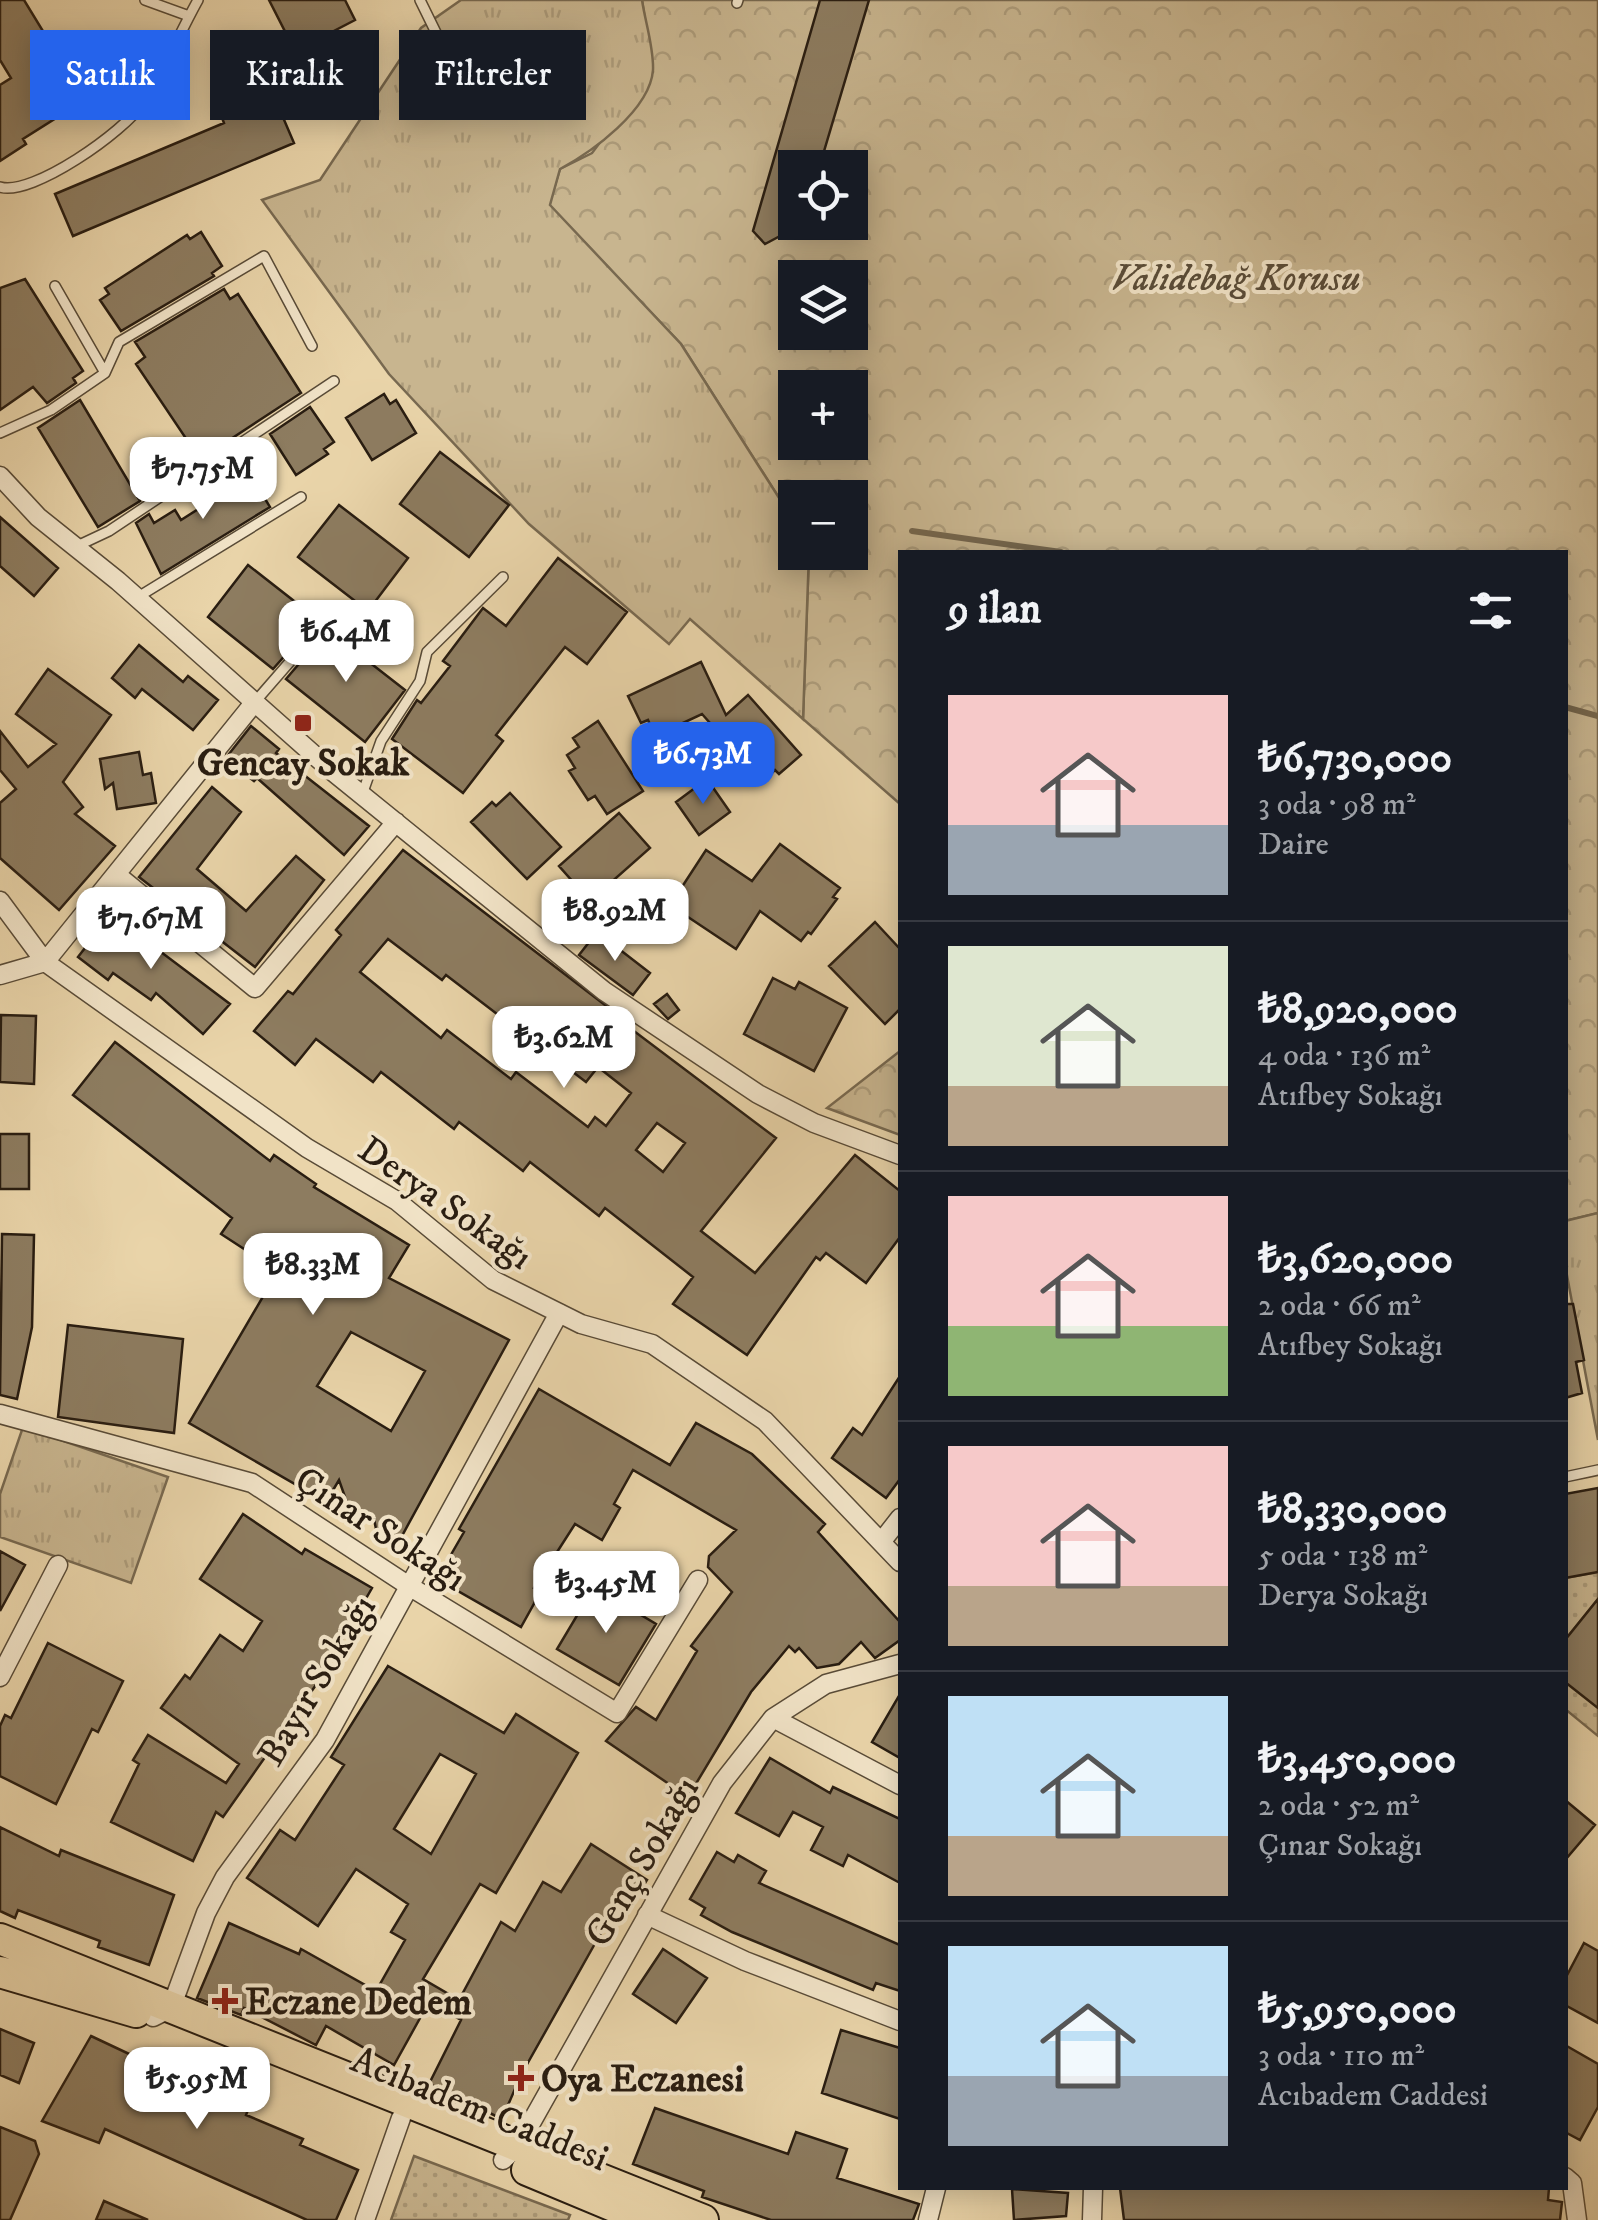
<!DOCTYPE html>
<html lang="tr">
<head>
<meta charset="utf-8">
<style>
  body { margin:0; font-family:"IM FELL DW Pica",serif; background:#242831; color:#f1f3f6; height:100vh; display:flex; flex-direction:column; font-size:38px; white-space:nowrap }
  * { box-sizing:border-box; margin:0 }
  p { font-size:32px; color:#9ea1a6 }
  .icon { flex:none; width:55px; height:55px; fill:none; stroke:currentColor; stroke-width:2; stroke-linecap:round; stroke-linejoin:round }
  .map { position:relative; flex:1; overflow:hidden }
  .details { position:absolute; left:898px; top:550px; width:670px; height:1640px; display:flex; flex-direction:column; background:#171b24; border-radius:0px; box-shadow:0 5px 25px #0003 }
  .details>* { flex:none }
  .hud { position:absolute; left:30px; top:30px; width:718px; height:90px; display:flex; gap:20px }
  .tools { position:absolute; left:778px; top:150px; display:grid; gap:20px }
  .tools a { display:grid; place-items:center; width:90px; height:90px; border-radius:0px; background:#171b24; box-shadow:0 5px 25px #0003; font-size:50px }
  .price { position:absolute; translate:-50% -85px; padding:0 22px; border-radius:20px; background:#fff; color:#222; font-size:32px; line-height:65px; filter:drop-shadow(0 2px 5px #0008) }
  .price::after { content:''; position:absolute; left:50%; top:60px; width:30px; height:22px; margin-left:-15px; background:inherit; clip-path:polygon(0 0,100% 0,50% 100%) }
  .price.active { background:#2563eb; color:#fff }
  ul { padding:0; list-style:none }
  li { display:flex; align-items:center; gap:30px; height:250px; padding:0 50px }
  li+li { border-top:2px solid #363941 }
  li span { display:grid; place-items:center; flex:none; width:280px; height:200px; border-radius:0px; color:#555 }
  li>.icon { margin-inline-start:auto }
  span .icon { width:120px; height:120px; fill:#fffc; stroke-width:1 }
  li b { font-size:42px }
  h2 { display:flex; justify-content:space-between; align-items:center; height:120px; padding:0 50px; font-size:42px }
  .pill { padding:0 35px; border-radius:0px; background:#171b24; box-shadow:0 5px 25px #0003; font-size:35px; line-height:90px }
  .pill.active { background:#2563eb; color:#fff }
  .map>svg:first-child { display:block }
  .forest { fill:url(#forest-crowns); stroke:#786950; stroke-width:2.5; fill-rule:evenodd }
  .park { fill:url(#park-tufts); stroke:#786950; stroke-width:2.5 }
  .garden { fill:url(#garden-dots); stroke:#786950; stroke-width:2.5 }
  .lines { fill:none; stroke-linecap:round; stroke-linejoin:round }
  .stream { stroke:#75664d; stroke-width:6 }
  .building { fill:#8d7c60; stroke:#291d11; stroke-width:2.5; fill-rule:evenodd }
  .service-casing { stroke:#594b37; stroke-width:12 }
  .minor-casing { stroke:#594b37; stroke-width:21 }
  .primary-casing { stroke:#291d11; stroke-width:34 }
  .service { stroke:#f1e3c7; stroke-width:9 }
  .minor { stroke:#f1e3c7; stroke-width:18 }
  .primary { stroke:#e9d4a9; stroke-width:30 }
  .poi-dot { fill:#8f2418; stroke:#f1e3c7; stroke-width:4 }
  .labels { text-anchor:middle; stroke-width:8; stroke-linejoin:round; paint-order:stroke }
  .park-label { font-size:38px; font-style:italic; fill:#594b37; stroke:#f1e3c7 }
  .poi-label { font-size:38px; font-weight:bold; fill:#291d11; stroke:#f1e3c7; text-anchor:start }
  .street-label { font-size:38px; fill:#291d11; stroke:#f1e3c7 }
</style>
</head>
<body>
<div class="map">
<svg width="1598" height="2220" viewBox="0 0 1598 2220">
  <defs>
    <pattern id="forest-crowns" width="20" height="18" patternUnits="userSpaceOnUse" patternTransform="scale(2.5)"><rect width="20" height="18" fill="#c8b58f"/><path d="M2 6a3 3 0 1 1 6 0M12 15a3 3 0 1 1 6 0" fill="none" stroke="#ac9b7a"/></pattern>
    <pattern id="park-tufts" width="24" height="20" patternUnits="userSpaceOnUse" patternTransform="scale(2.5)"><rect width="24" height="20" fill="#c8b58f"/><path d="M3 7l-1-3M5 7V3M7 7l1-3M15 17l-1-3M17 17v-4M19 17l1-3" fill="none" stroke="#ac9b7a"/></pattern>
    <pattern id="garden-dots" width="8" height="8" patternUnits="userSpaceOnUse" patternTransform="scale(2.5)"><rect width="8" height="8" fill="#c8b58f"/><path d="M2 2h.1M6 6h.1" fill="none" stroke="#ac9b7a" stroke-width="1.8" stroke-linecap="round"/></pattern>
  </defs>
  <rect width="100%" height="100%" fill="#e9d4a9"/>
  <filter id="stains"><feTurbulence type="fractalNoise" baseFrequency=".002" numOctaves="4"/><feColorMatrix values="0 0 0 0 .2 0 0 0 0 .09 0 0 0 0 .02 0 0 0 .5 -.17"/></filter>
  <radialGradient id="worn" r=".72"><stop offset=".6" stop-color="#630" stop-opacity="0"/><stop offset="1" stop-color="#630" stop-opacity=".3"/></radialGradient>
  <!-- forest -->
  <path class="forest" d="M642 0H1598V1213L1565 1221V552H900V804L803 719 809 553 850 552V498H795V523L681 344 549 205 560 169 592 153 653 72ZM795 168H850V222H795ZM795 278H850V332H795ZM795 388H850V442H795Z
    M900 1051V1135L827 1108Z"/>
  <!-- park -->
  <path class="park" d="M461 0H642C645 21 654 48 653 70 650 110 592 152 560 169L550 205 681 344 795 523V552L809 553 803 719 690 619 669 644 529 524 389 374 262 200 320 180 421 28Z
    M1598 1213V1440L1565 1265V1221Z
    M23 1427 168 1477 131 1583 0 1537V1494Z"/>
  <!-- garden -->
  <path class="garden" d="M1598 1572V1599L1565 1640V1578Z
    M1565 1682 1598 1708V1736L1565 1709Z
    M414 2156 570 2215 568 2220H391Z"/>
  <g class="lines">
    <!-- stream -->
    <path class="stream" d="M912 531 1061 552
      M1565 707 1598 716"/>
  </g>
  <!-- building -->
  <path class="building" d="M0 0H24L46 36 35 43 75 106 23 139 26 144 0 161V85L11 78 0 60Z
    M269 0H345L355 20 295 51Z
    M820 0H869L819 168H795V228L765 244 753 231Z
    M273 94 294 143 73 236 55 194 224 123 221 115Z
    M201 232 222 266 212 273 214 276 121 331 100 300 109 294 105 288 187 235 190 239Z
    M25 279 83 371 73 378 76 383 47 403 33 387 0 410V288Z
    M224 289 230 299 238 294 301 393 211 452 207 447 197 455 136 364 145 357 135 342Z
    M384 394 390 404 396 400 416 433 372 460 346 418Z
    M80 400 140 501 98 527 38 428Z
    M310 407 334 442 324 449 328 454 296 475 270 434Z
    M440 452 509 505 469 557 400 504Z
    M239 471 246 481 252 477 270 507 161 574 136 523 149 514 154 523 175 510 181 520 211 501 206 492Z
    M339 505 408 558 368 611 298 557Z
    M0 517 58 568 34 596 0 566Z
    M558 558 627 612 587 664 565 647 496 735 503 741 463 793 392 739 417 700 421 703 450 666 443 661 483 608 506 626Z
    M248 565 317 619 273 669 208 617Z
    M328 630 405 690 365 742 286 679Z
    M139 645 183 682 188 676 218 700 193 730 142 689 135 698 112 678Z
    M701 662 726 715 748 695 801 755 779 774 775 770 762 782 702 714 655 736 648 720 641 723 628 696Z
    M48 669 111 715 63 782 83 807 75 814 115 846 59 910 0 858V803L16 789 0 770V731L28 767 56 744 16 714Z
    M598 721 643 791 607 814 595 796 588 800 569 771 575 768 567 755 579 747 573 738Z
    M251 726 279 749 276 753 369 826 344 855 257 778 254 781 225 759Z
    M139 752 143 775 151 773 156 803 117 809 113 783 105 789 100 759Z
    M707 779 730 812 699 835 676 802Z
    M212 787 241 812 197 869 246 911 296 856 324 880 255 967 139 877Z
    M510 793 561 847 527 879 471 822 492 802 496 806Z
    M619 813 650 848 590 901 559 866Z
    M780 844 840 888 833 897 837 899 811 934 808 932 801 941 760 911 736 949 673 907 680 898 676 896 706 850 752 881Z
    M403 850 618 1015 593 1050 626 1025 776 1138 701 1231 755 1273 855 1155 900 1191V1237L866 1283 826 1253 820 1260 816 1257 747 1355 673 1304 693 1277 605 1208 599 1216 530 1162 523 1171 459 1122 454 1129 381 1072 373 1082 316 1039 295 1065 254 1031 288 991 293 994 341 935 336 930ZM388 939 442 980 446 975 586 1082 598 1067 631 1093 606 1126 595 1117 588 1127 516 1072 511 1079 447 1030 441 1038 360 972ZM657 1123 685 1143 663 1172 636 1150Z
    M115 909 144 932 141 937 230 1004 203 1034 156 993 151 1000 113 973 108 980 78 957Z
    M875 922 900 949V1009L885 1024 829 966Z
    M597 932 650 973 633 995 579 955Z
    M773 978 795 989 799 982 847 1008 814 1071 744 1034Z
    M667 994 679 1010 668 1019 654 1004Z
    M1 1015 36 1016 34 1084 0 1082Z
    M115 1042 270 1161 274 1155 316 1184 314 1187 409 1245 389 1278 509 1340 403 1534 394 1539 376 1529 374 1519 363 1521 351 1514 339 1480 326 1502 189 1423 278 1271 221 1234 232 1218 73 1095ZM351 1332 425 1371 391 1431 317 1386Z
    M0 1134H29V1189H0Z
    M2 1234 34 1235 32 1327 17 1399 0 1395Z
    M1565 1304H1573L1584 1360 1576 1362 1582 1393 1565 1398Z
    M68 1325 183 1339 174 1433 58 1417Z
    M900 1376V1479L886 1498 832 1458 853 1428 862 1435Z
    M539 1389 670 1465 696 1423 752 1454 825 1524 818 1532 900 1622V1640L875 1658 861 1642 839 1664 817 1668 799 1648 795 1652 789 1646 751 1692 688 1797 606 1741 636 1707 656 1720 697 1651 691 1646 732 1592 708 1567 709 1556 736 1530 633 1470 614 1504 620 1508 602 1540 575 1524 534 1588 541 1591 521 1627 437 1579 464 1532 459 1529Z
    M1598 1488V1572L1565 1578V1494Z
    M243 1514 302 1554 305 1549 372 1588 318 1682 223 1817 216 1812 193 1861 111 1822 139 1764 133 1760 148 1735 226 1783 239 1764 161 1708 185 1675 190 1679 220 1635 243 1651 262 1621 200 1579Z
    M0 1551 25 1565 0 1611Z
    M594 1587 656 1624 619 1685 557 1649Z
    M1598 1599V1708L1565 1682V1640Z
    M48 1643 123 1681 98 1732 92 1729 56 1804 0 1776V1726L5 1715 11 1718Z
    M388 1666 504 1733 516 1714 578 1753 496 1893 480 1884 423 1979 459 2000 501 1922 515 1931 543 1882 561 1892 591 1844 647 1880 625 1915 615 1908 521 2075 502 2119 429 2084 461 2020 429 2002 394 2065 326 2026 316 2045 244 2008 241 2015 197 1998 229 1923 299 1954 301 1949 376 1991 405 1940 391 1932 408 1904 356 1869 318 1926 247 1878 280 1830 295 1840 344 1765 331 1757ZM440 1754 476 1774 431 1854 394 1829Z
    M900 1694V1758L872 1742Z
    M770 1758 830 1793 833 1787 900 1819V1883L848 1855 843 1866 811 1850 823 1827 793 1812 779 1836 736 1813Z
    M1565 1800 1595 1825 1565 1860Z
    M0 1827 59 1856 61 1850 174 1895 149 1965 98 1947 100 1941 18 1910 15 1918 0 1911Z
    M717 1852 734 1862 738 1855 766 1871 759 1883 900 1945V1991L876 1983 873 1990 732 1932 701 1915 705 1908 690 1899Z
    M1584 1943 1598 1951V2023L1565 2005V1979Z
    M663 1949 707 1978 676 2023 633 1994Z
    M0 2029 34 2043 19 2083 0 2075Z
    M841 2030 900 2048V2119L822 2093Z
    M91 2036 248 2110 246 2115 303 2139 300 2145 358 2170 336 2220H307L105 2129 99 2143 42 2121Z
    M1565 2045 1598 2064V2107L1580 2140 1565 2132Z
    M655 2108 788 2154 796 2132 847 2149 837 2178 919 2204 913 2220H771L702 2197 704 2191 633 2164Z
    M0 2127 35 2141 39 2154 10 2220H0Z
    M1120 2188H1549L1548 2200 1562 2202 1560 2220H1124Z
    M1012 2189 1068 2193 1066 2216 1014 2220Z
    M104 2201 148 2220H96Z"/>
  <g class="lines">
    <defs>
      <path id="service" d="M145 0 189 16
        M420 0 445 51
        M737 3 738 0
        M0 187C32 197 125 131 143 103 164 71 179 34 198 0
        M55 286 105 373
        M0 433 51 410 105 373 119 342 264 256 312 346
        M75 547 109 531 334 381
        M138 597 301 497
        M254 703 334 611
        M363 792 381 741 420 681 427 652 503 577
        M1565 1477 1598 1470"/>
      <path id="minor" d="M0 476 38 517 118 581 331 770 604 991 758 1094 814 1123 900 1155
        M118 876 255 988 396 822
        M0 901 45 962 307 1148 397 1201 493 1280 581 1324 652 1344 765 1421 900 1562
        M45 962 254 703
        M0 975 45 962
        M0 1414 252 1483 409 1586 617 1713 698 1580
        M882 1541 900 1518
        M0 1677 58 1565
        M773 1718 900 1785
        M647 1915 745 1961 900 2021
        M153 2017 171 2008 206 1913 225 1877 325 1740 559 1313
        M503 2160 518 2146 722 1783 773 1718 826 1684 900 1664
        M1565 2177 1572 2183 1577 2220
        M365 2220 401 2118
        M928 2220 936 2188
        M1092 2220 1093 2188"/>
      <path id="primary" d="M0 1939 703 2220
        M0 1972 136 2012
        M527 2170 647 2220"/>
    </defs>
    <!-- service casing -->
    <use href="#service" class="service-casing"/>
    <!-- minor casing -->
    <use href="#minor" class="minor-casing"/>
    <!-- primary casing -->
    <use href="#primary" class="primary-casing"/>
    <!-- service -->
    <use href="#service" class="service"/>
    <!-- minor -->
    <use href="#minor" class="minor"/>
    <!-- primary -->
    <use href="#primary" class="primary"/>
  </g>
  <!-- markers -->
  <g class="poi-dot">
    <rect x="293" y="713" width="20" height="20" rx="5"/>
    <path d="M220 1986h10v10h10v10h-10v10h-10v-10h-10v-10h10z"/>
    <path d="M516 2063h10v10h10v10h-10v10h-10v-10h-10v-10h10z"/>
  </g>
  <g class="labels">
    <!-- park labels -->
    <g class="park-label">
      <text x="1236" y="290">Validebağ Korusu</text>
    </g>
    <!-- poi labels -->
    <g class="poi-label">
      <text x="303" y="775" text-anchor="middle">Gencay Sokak</text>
      <text x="245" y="2014">Eczane Dedem</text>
      <text x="541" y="2091">Oya Eczanesi</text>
    </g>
    <!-- street labels -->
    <g class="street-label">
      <text transform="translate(446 1202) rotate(35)" y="13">Derya Sokağı</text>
      <text transform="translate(381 1528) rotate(33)" y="13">Çınar Sokağı</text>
      <text transform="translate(316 1680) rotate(-59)" y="13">Bayır Sokağı</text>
      <text transform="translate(641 1861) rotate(-60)" y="13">Genç Sokağı</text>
      <text transform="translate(480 2108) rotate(22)" y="13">Acıbadem Caddesi</text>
    </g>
  </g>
  <rect width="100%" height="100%" filter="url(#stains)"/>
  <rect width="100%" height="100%" fill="url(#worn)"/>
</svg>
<div class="tools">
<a><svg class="icon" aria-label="locate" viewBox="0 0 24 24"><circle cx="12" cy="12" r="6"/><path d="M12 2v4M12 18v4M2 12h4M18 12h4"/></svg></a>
<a><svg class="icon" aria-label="layers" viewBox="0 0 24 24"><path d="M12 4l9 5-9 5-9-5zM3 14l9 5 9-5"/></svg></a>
<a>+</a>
<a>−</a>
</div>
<b class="price" style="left:203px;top:522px">₺7.75M</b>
<b class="price" style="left:346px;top:685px">₺6.4M</b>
<b class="price active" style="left:703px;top:807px">₺6.73M</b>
<b class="price" style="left:615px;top:964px">₺8.92M</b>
<b class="price" style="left:151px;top:972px">₺7.67M</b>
<b class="price" style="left:564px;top:1091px">₺3.62M</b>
<b class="price" style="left:313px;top:1318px">₺8.33M</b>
<b class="price" style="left:606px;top:1636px">₺3.45M</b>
<b class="price" style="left:197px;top:2132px">₺5.95M</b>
<div class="hud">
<a class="pill active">Satılık</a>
<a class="pill">Kiralık</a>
<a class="pill">Filtreler</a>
</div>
<section class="details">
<h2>9 ilan<svg class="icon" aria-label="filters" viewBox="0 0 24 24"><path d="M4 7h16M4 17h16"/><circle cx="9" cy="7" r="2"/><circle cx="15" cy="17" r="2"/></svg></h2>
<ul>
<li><span style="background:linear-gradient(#f6c9c9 65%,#9aa5b1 0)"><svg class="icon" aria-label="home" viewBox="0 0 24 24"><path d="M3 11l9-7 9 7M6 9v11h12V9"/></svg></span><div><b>₺6,730,000</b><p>3 oda · 98 m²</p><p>Daire</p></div></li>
<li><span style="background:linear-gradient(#dfe7d0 70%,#b9a48a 0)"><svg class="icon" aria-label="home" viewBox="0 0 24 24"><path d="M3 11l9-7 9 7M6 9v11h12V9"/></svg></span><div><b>₺8,920,000</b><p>4 oda · 136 m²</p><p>Atıfbey Sokağı</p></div></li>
<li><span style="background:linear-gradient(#f6c9c9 65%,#8fb573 0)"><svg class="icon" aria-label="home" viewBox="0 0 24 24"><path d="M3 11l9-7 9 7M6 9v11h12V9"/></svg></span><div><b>₺3,620,000</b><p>2 oda · 66 m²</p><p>Atıfbey Sokağı</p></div></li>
<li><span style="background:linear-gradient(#f6c9c9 70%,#b9a48a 0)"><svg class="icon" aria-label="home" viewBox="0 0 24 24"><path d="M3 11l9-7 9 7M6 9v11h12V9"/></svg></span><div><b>₺8,330,000</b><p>5 oda · 138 m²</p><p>Derya Sokağı</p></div></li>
<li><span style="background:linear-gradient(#bfe0f5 70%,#b9a48a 0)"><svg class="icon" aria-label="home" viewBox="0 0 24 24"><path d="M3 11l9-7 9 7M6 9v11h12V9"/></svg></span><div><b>₺3,450,000</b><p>2 oda · 52 m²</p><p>Çınar Sokağı</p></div></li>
<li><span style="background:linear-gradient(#bfe0f5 65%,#9aa5b1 0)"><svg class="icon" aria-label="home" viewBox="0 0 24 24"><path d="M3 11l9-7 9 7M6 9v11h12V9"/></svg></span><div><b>₺5,950,000</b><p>3 oda · 110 m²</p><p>Acıbadem Caddesi</p></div></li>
</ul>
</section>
</div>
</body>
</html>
